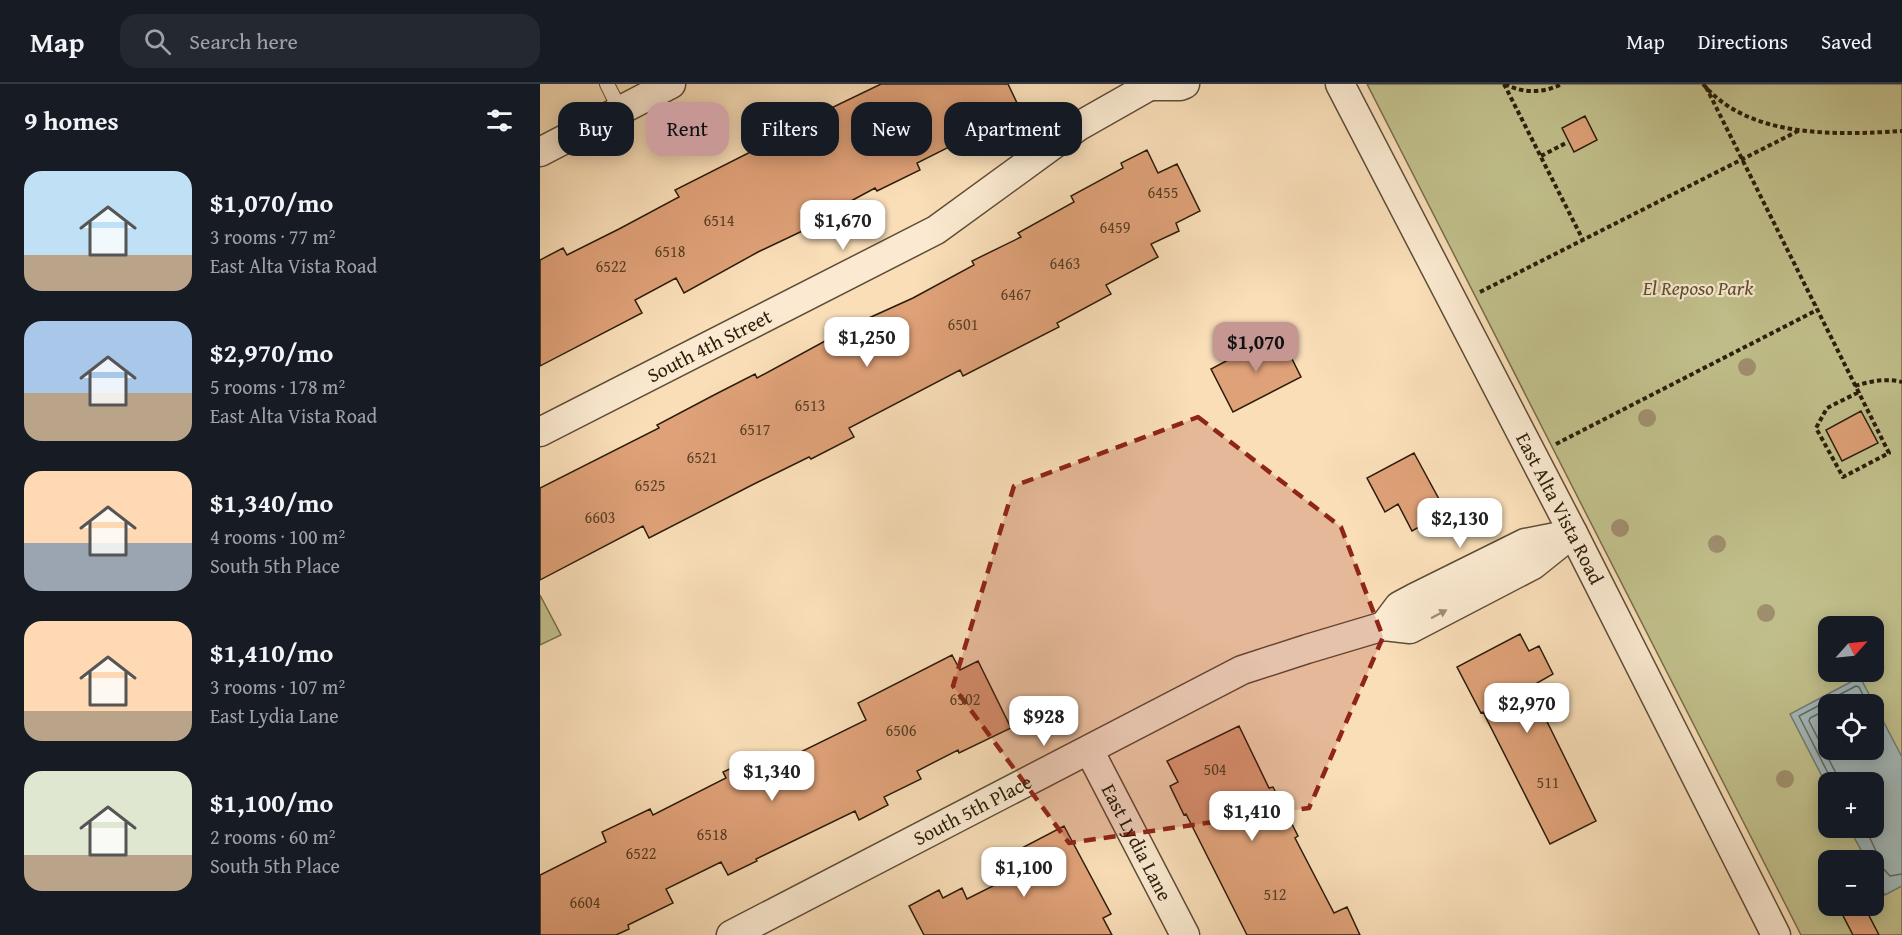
<!DOCTYPE html>
<html lang="en">
<head>
<meta charset="utf-8">
<style>
  body { margin:0; font-family:"Gentium Book Plus",serif; background:#242831; color:#f1f3f6; height:100vh; display:flex; flex-direction:column; font-size:22px; white-space:nowrap }
  * { box-sizing:border-box; margin:0 }
  p { font-size:20px; color:#9ea1a6 }
  .icon { flex:none; width:33px; height:33px; fill:none; stroke:currentColor; stroke-width:2; stroke-linecap:round; stroke-linejoin:round }
  .map { position:relative; flex:1; overflow:hidden }
  .panel { display:flex; flex-direction:column; background:#171b24; width:540px }
  .panel>* { flex:none }
  .hud { position:absolute; left:18px; top:18px; width:570px; height:54px; display:flex; gap:12px }
  .needle { width:39px; rotate:63deg }
  .tools { position:absolute; left:1278px; top:532px; display:grid; gap:12px }
  .tools a { display:grid; place-items:center; width:66px; height:66px; border-radius:12px; background:#171b24; box-shadow:0 3px 15px #0003; font-size:30px }
  .price { position:absolute; translate:-50% -51px; padding:0 14px; border-radius:12px; background:#fff; color:#222; font-size:20px; line-height:39px; filter:drop-shadow(0 2px 3px #0008) }
  .price::after { content:''; position:absolute; left:50%; top:36px; width:18px; height:14px; margin-left:-9px; background:inherit; clip-path:polygon(0 0,100% 0,50% 100%) }
  .price.selected { background:#c59692; color:#111 }
  ul { padding:0; list-style:none }
  li { display:flex; align-items:center; gap:18px; height:150px; padding:0 24px }
  li span { display:grid; place-items:center; flex:none; width:168px; height:120px; border-radius:18px; color:#555 }
  li>.icon { margin-inline-start:auto }
  span .icon { width:72px; height:72px; fill:#fffc; stroke-width:1 }
  li b { font-size:26px }
  h2 { display:flex; justify-content:space-between; align-items:center; height:72px; padding:0 24px; font-size:26px }
  .tag { padding:0 21px; border-radius:18px; background:#171b24; box-shadow:0 3px 15px #0003; font-size:21px; line-height:54px }
  .tag.selected { background:#c59692; color:#111 }
  header { display:flex; align-items:center; gap:36px; box-sizing:border-box; height:84px; padding:0 30px; background:#171b24; border-bottom:2px solid #363941 }
  header strong { font-size:28px }
  nav { display:flex; gap:33px; margin-inline-start:auto; font-size:21px }
  .search { width:420px; height:54px; background:#242831; display:flex; align-items:center; gap:15px; box-sizing:border-box; padding:0 21px; border-radius:18px; color:#9ea1a6; font-size:22px }
  main { display:flex; flex:1; min-height:0 }
  .map>svg:first-child { display:block }
  .green { fill:#c1c08c; stroke:#766e4b; stroke-width:1.5; fill-rule:evenodd }
  .water { fill:#a3b9ba; stroke:#737b74; stroke-width:1.5; fill-rule:evenodd }
  .lines { fill:none; stroke-linecap:round; stroke-linejoin:round }
  .shore { stroke:#676b62; stroke-width:1.5 }
  .building { fill:#dfa178; stroke:#2b1d0a; stroke-width:1.5 }
  .lane-casing { stroke:#5e4d36; stroke-width:16 }
  .street-casing { stroke:#5e4d36; stroke-width:31 }
  .path { stroke:#2b1d0a; stroke-width:4; stroke-dasharray:4.5 3; stroke-linecap:butt }
  .lane { stroke:#fbead1; stroke-width:14 }
  .street { stroke:#fbead1; stroke-width:28 }
  .tree { fill:#a08f6e }
  .oneway { fill:#9d8e77 }
  .marked { fill:#8f2418; fill-opacity:0.2; stroke:#8f2418; stroke-width:4.5; stroke-dasharray:12 8; stroke-linejoin:round }
  .labels { text-anchor:middle; stroke-width:4.5; stroke-linejoin:round; paint-order:stroke }
  .number-label { font-size:16px; fill:#583e26 }
  .park-label { font-size:20px; font-style:italic; fill:#584e31; stroke:#fbead1 }
  .street-label { font-size:20px; fill:#2b1d0a; stroke:#fbead1 }
</style>
</head>
<body>
<header>
<strong>Map</strong>
<div class="search"><svg class="icon" aria-label="search" viewBox="0 0 24 24"><circle cx="10" cy="10" r="6"/><path d="M15 15l6 6"/></svg>Search here</div>
<nav><a>Map</a><a>Directions</a><a>Saved</a></nav>
</header>
<main>
<section class="panel">
<h2>9 homes<svg class="icon" aria-label="filters" viewBox="0 0 24 24"><path d="M4 7h16M4 17h16"/><circle cx="9" cy="7" r="2"/><circle cx="15" cy="17" r="2"/></svg></h2>
<ul>
<li><span style="background:linear-gradient(#bfe0f5 70%,#b9a48a 0)"><svg class="icon" aria-label="home" viewBox="0 0 24 24"><path d="M3 11l9-7 9 7M6 9v11h12V9"/></svg></span><div><b>$1,070/mo</b><p>3 rooms · 77 m²</p><p>East Alta Vista Road</p></div></li>
<li><span style="background:linear-gradient(#a9c7e8 60%,#b9a48a 0)"><svg class="icon" aria-label="home" viewBox="0 0 24 24"><path d="M3 11l9-7 9 7M6 9v11h12V9"/></svg></span><div><b>$2,970/mo</b><p>5 rooms · 178 m²</p><p>East Alta Vista Road</p></div></li>
<li><span style="background:linear-gradient(#ffd9b3 60%,#9aa5b1 0)"><svg class="icon" aria-label="home" viewBox="0 0 24 24"><path d="M3 11l9-7 9 7M6 9v11h12V9"/></svg></span><div><b>$1,340/mo</b><p>4 rooms · 100 m²</p><p>South 5th Place</p></div></li>
<li><span style="background:linear-gradient(#ffd9b3 75%,#b9a48a 0)"><svg class="icon" aria-label="home" viewBox="0 0 24 24"><path d="M3 11l9-7 9 7M6 9v11h12V9"/></svg></span><div><b>$1,410/mo</b><p>3 rooms · 107 m²</p><p>East Lydia Lane</p></div></li>
<li><span style="background:linear-gradient(#dfe7d0 70%,#b9a48a 0)"><svg class="icon" aria-label="home" viewBox="0 0 24 24"><path d="M3 11l9-7 9 7M6 9v11h12V9"/></svg></span><div><b>$1,100/mo</b><p>2 rooms · 60 m²</p><p>South 5th Place</p></div></li>
</ul>
</section>
<div class="map">
<svg width="1362" height="851" viewBox="0 0 1362 851">
  <rect width="100%" height="100%" fill="#f9deb8"/>
  <filter id="stains"><feTurbulence type="fractalNoise" baseFrequency=".00333" numOctaves="4"/><feColorMatrix values="0 0 0 0 .2 0 0 0 0 .09 0 0 0 0 .02 0 0 0 .5 -.17"/></filter>
  <radialGradient id="worn" r=".72"><stop offset=".6" stop-color="#630" stop-opacity="0"/><stop offset="1" stop-color="#630" stop-opacity=".3"/></radialGradient>
  <!-- green -->
  <path class="green" d="M827 0H1362V851H1261ZM1288 543H1334V588H1288ZM1288 621H1334V666H1288ZM1288 699H1334V744H1288ZM1288 777H1334V822H1288Z
    M0 511 21 551 0 561Z"/>
  <!-- water -->
  <path class="water" d="M1320 593 1362 673V802L1345 811 1334 790V777H1327L1309 744H1334V699H1288V704L1250 630ZM1288 621H1334V666H1288Z"/>
  <g class="lines">
    <!-- shore -->
    <path class="shore" d="M1288 625 1270 634 1269 637 1301 699
      M1293 699 1259 632 1316 602 1319 603 1328 621
      M1325 744 1338 771 1340 781 1350 792 1362 790"/>
  </g>
  <!-- building -->
  <path class="building" d="M341 0H468L477 19 425 44 429 53 377 79 380 86 337 107 335 104 274 137 275 141 218 168 144 209 136 194 95 216 102 229 0 282V176L23 164 27 171 79 145 139 113 135 106 240 53 236 47 280 23 283 28Z
    M1045 32 1057 56 1034 68 1022 44Z
    M607 66 618 89 637 80 660 127 636 139 639 147 611 160 618 173 566 201 571 210 517 239 519 243 423 292 420 286 309 344 314 353 271 375 269 373 214 400 109 454 103 442 0 496V404L119 344 117 341 174 311 215 290 217 294 320 238 373 214 434 181 432 177 481 153 478 149 534 118 531 112 583 84 581 79Z
    M739 249 761 293 693 328 671 285Z
    M1321 327 1338 359 1302 377 1286 346Z
    M874 369 906 428 872 447 858 420 845 428 827 394Z
    M980 550 989 567 999 562 1013 590 990 603 1056 737 1010 760 943 628 941 629 917 583Z
    M412 571 420 586 438 577 471 644 419 669 418 666 377 687 381 695 344 713 348 721 319 736 315 727 216 775 217 777 188 791 181 778 126 805 133 819 88 841 89 845 76 851H0V791L66 758 62 748 110 725 113 731 186 694 183 688 217 672 224 686 326 636 318 619Z
    M699 642 729 704 733 703 758 752 755 754 794 829 807 823 820 851H707L646 730 644 731 630 702 638 698 627 677Z
    M524 742 571 830 563 834 572 851H384L369 822 399 806 403 814 422 804 427 815 469 794 459 776Z
    M1298 822H1324L1339 851H1313Z"/>
  <g class="lines">
    <defs>
      <path id="lane" d="M67 0 80 26"/>
      <g id="street">
        <path id="s1" d="M800 0 1033 449 1236 851"/>
        <path d="M611 2H640L645 0"/>
        <path d="M0 68 131 0"/>
        <path id="s2" d="M0 348 396 146 539 42 613 0"/>
        <path d="M844 542 859 522 874 514 985 459 1026 451"/>
        <path id="s3" d="M549 666 645 851"/>
        <path id="s4" d="M191 851 702 586 767 565 844 542 870 545 993 481 1033 449"/>
      </g>
    </defs>
    <!-- lane casing -->
    <use href="#lane" class="lane-casing"/>
    <!-- street casing -->
    <use href="#street" class="street-casing"/>
    <!-- path -->
    <path class="path" d="M964 0 1043 156
      M965 0C984 10 1003 9 1022 0
      M1163 0C1209 55 1298 51 1362 47
      M1166 3C1227 125 1288 247 1349 369L1303 393 1276 344 1287 324 1319 308
      M1001 72 1026 59
      M940 208 1260 46
      M1315 302C1331 297 1346 294 1362 298
      M1016 360 1277 226"/>
    <!-- lane -->
    <use href="#lane" class="lane"/>
    <!-- street -->
    <use href="#street" class="street"/>
  </g>
  <!-- trees -->
  <g class="tree">
    <circle cx="1207" cy="283" r="9"/>
    <circle cx="1107" cy="334" r="9"/>
    <circle cx="1080" cy="444" r="9"/>
    <circle cx="1177" cy="460" r="9"/>
    <circle cx="1226" cy="529" r="9"/>
    <circle cx="1245" cy="695" r="9"/>
  </g>
  <!-- one-way arrows -->
  <defs><path id="oneway-solid" d="M-6-.8H1V-3.2L6.5 0L1 3.2V.8H-6Z" transform="scale(1.5)"/></defs>
  <use class="oneway" href="#oneway-solid" transform="translate(899 530) rotate(-28)"/>
  <!-- marked area -->
  <path class="marked" d="M658 333 801 443 843 553 769 724 529 759 413 602 474 402Z"/>
  <g class="labels">
    <!-- number labels -->
    <g class="number-label">
      <text x="623" y="114">6455</text>
      <text x="179" y="142">6514</text>
      <text x="575" y="149">6459</text>
      <text x="130" y="173">6518</text>
      <text x="525" y="185">6463</text>
      <text x="71" y="188">6522</text>
      <text x="476" y="216">6467</text>
      <text x="423" y="246">6501</text>
      <text x="270" y="327">6513</text>
      <text x="215" y="351">6517</text>
      <text x="162" y="379">6521</text>
      <text x="110" y="407">6525</text>
      <text x="60" y="439">6603</text>
      <text x="425" y="621">6502</text>
      <text x="361" y="652">6506</text>
      <text x="675" y="691">504</text>
      <text x="1008" y="704">511</text>
      <text x="172" y="756">6518</text>
      <text x="101" y="775">6522</text>
      <text x="735" y="816">512</text>
      <text x="45" y="824">6604</text>
    </g>
    <!-- park labels -->
    <g class="park-label">
      <text x="1158" y="211">El Reposo Park</text>
    </g>
    <!-- street labels -->
    <g class="street-label">
      <text dy="7" stroke="none"><textPath href="#s2" startOffset="190">South 4th Street</textPath></text>
      <text dy="7" stroke="none"><textPath href="#s1" startOffset="478">East Alta Vista Road</textPath></text>
      <text dy="7" stroke="none"><textPath href="#s4" startOffset="272">South 5th Place</textPath></text>
      <text dy="7" stroke="none"><textPath href="#s3" startOffset="104">East Lydia Lane</textPath></text>
    </g>
  </g>
  <rect width="100%" height="100%" filter="url(#stains)"/>
  <rect width="100%" height="100%" fill="url(#worn)"/>
</svg>
<div class="tools">
<a><svg class="needle" viewBox="-14 -14 28 28"><path d="M0-13l5 13h-10z" fill="#e53935"/><path d="M0 13l5-13h-10z" fill="#9ea1a6"/></svg></a>
<a><svg class="icon" aria-label="locate" viewBox="0 0 24 24"><circle cx="12" cy="12" r="6"/><path d="M12 2v4M12 18v4M2 12h4M18 12h4"/></svg></a>
<a>+</a>
<a>−</a>
</div>
<b class="price" style="left:303px;top:167px">$1,670</b>
<b class="price" style="left:327px;top:284px">$1,250</b>
<b class="price selected" style="left:716px;top:289px">$1,070</b>
<b class="price" style="left:920px;top:465px">$2,130</b>
<b class="price" style="left:987px;top:650px">$2,970</b>
<b class="price" style="left:504px;top:663px">$928</b>
<b class="price" style="left:232px;top:718px">$1,340</b>
<b class="price" style="left:712px;top:758px">$1,410</b>
<b class="price" style="left:484px;top:814px">$1,100</b>
<div class="hud">
<a class="tag">Buy</a>
<a class="tag selected">Rent</a>
<a class="tag">Filters</a>
<a class="tag">New</a>
<a class="tag">Apartment</a>
</div>
</div>
</main>
</body>
</html>
